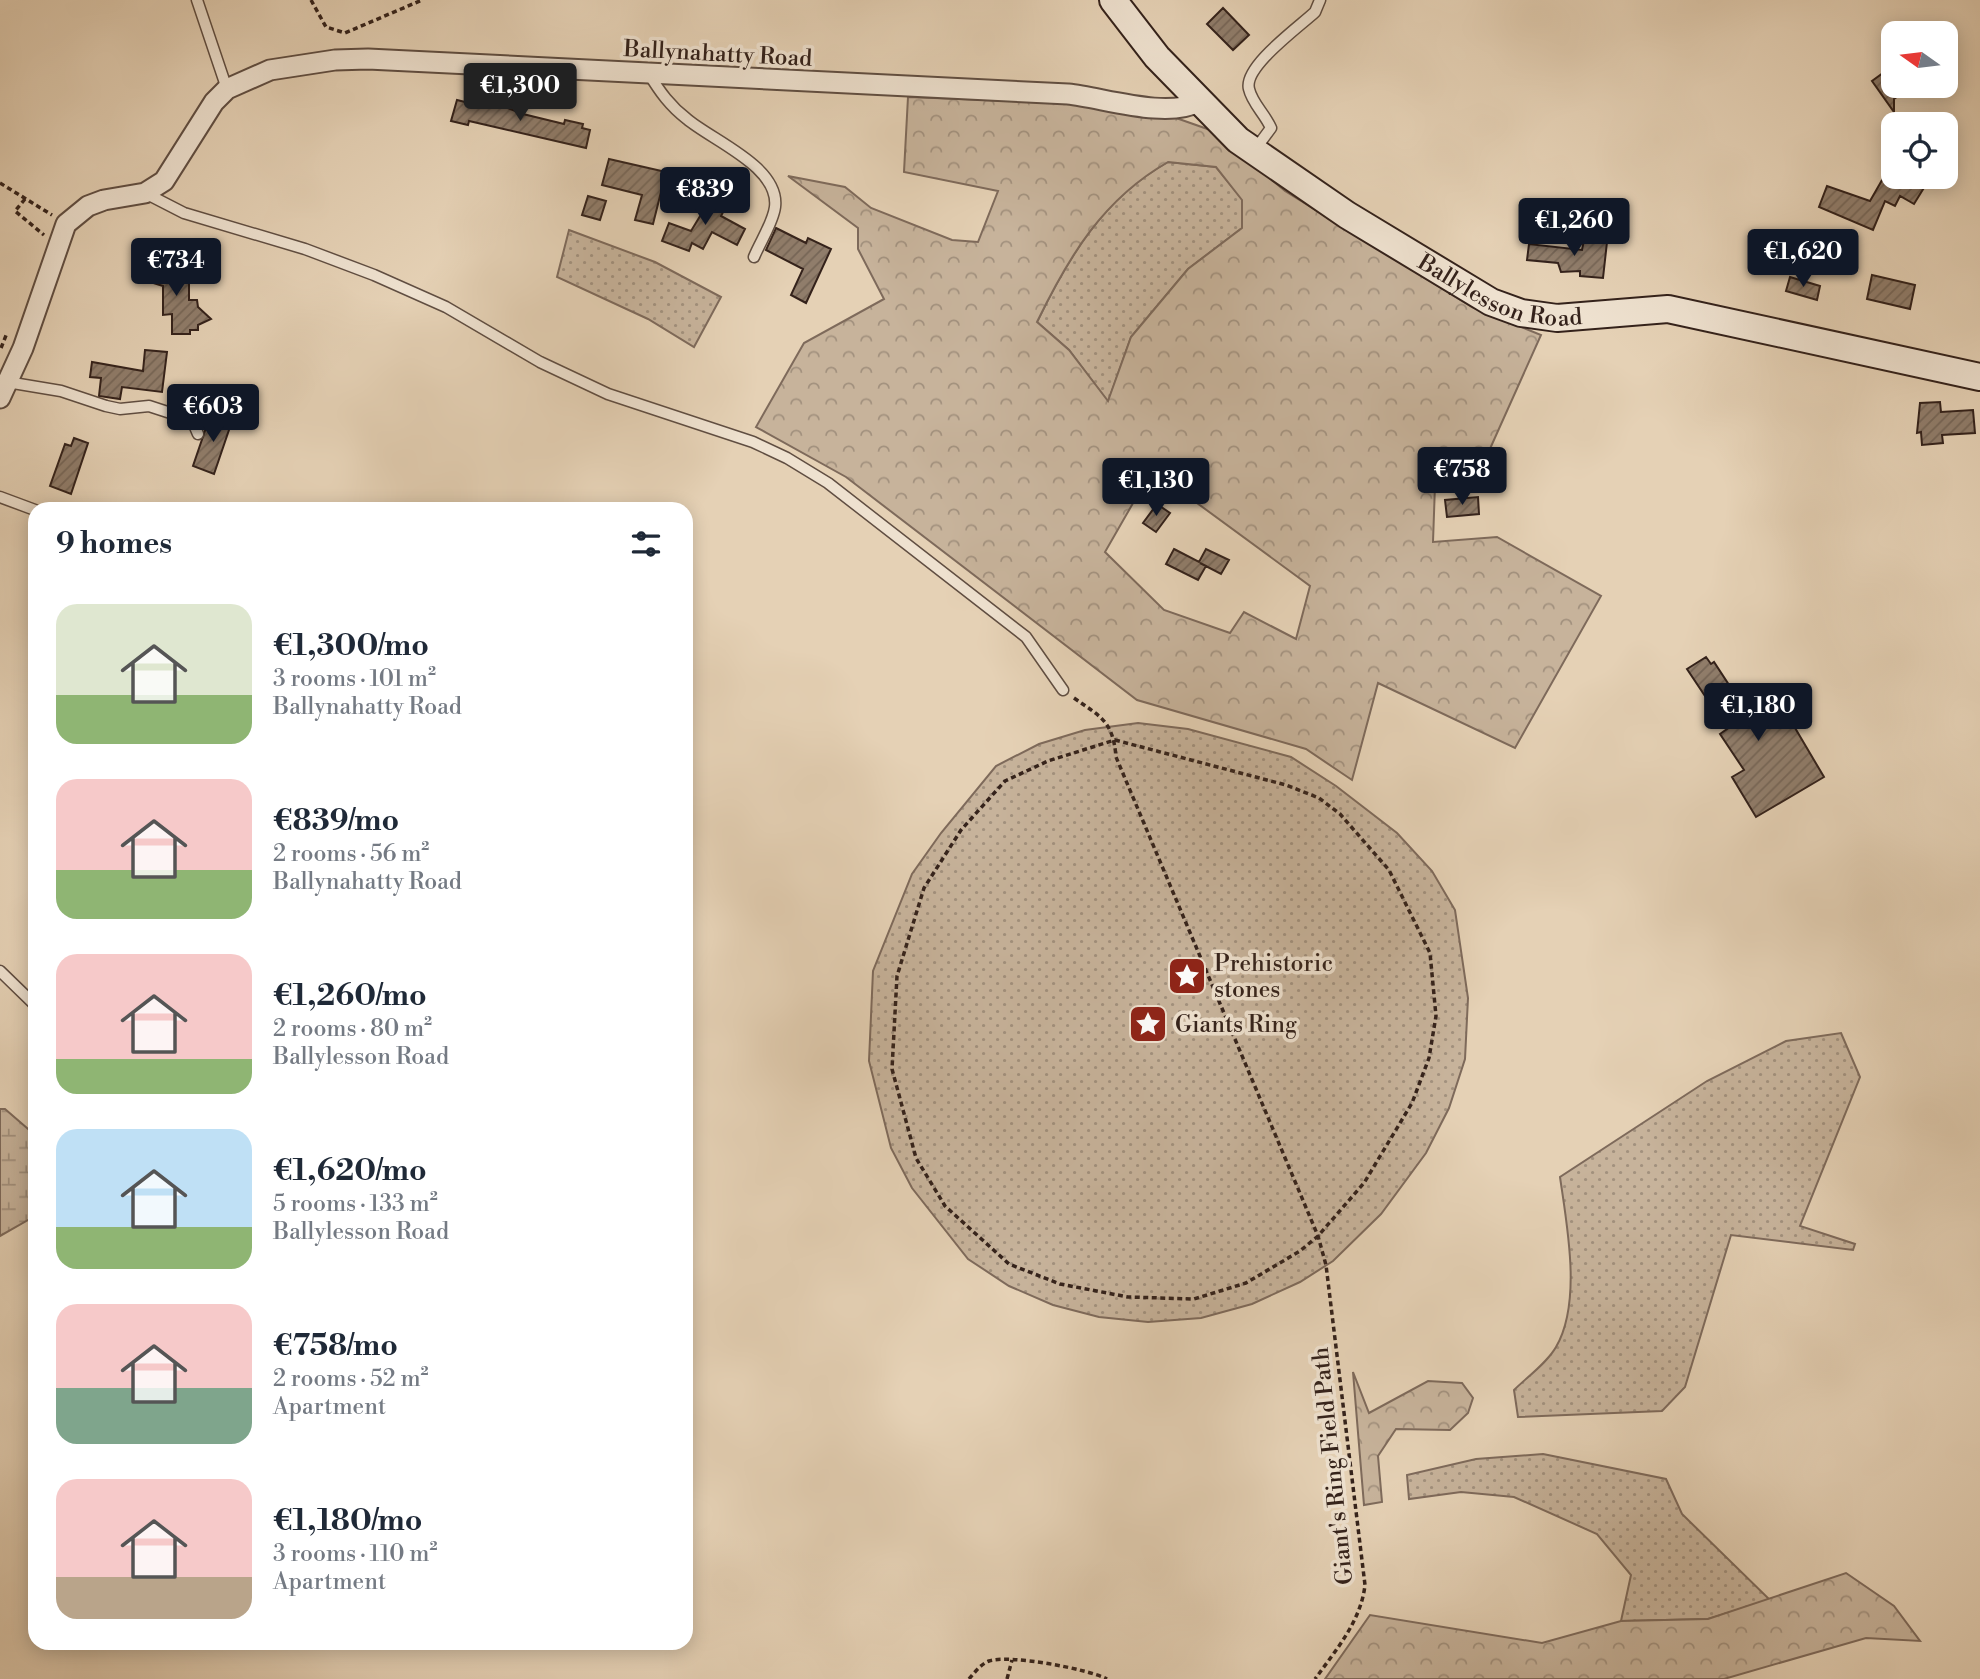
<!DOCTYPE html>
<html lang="en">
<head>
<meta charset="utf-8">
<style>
  body { margin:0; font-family:"Libre Bodoni",serif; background:#f2f2f3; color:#1f2937; height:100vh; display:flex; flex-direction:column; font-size:26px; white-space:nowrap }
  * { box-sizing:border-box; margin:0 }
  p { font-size:23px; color:#747a83 }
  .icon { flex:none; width:38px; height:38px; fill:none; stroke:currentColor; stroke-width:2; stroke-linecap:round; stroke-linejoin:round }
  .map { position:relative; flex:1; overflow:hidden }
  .drawer { position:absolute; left:28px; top:502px; width:665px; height:1148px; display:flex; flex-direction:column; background:#fff; border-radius:21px; box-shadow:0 4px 18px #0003 }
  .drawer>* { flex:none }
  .needle { width:46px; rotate:284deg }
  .buttons { position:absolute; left:1881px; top:21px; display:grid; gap:14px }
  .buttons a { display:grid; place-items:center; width:77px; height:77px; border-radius:14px; background:#fff; box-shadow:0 4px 18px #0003; font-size:35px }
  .price { position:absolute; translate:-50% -60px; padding:0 16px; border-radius:7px; background:#111827; color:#fff; font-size:23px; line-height:46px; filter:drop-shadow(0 2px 4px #0008) }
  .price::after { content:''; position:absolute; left:50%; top:42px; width:21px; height:16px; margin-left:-10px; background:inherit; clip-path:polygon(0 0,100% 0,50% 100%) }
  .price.current { background:#222; color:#fff }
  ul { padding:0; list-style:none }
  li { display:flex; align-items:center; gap:21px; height:175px; padding:0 28px }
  li span { display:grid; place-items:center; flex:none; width:196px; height:140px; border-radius:21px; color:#555 }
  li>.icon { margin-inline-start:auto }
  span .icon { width:84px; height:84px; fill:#fffc; stroke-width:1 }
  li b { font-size:30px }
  h2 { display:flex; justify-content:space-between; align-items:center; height:84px; padding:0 28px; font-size:30px }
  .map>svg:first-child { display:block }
  .grass { fill:url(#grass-dots); stroke:#7e6a5b; stroke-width:2 }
  .forest { fill:url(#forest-crowns); stroke:#7e6a5b; stroke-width:2; fill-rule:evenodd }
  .wetland { fill:url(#wetland-marsh); stroke:#7e6a5b; stroke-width:2 }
  .building { fill:url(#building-hatch); stroke:#34221b; stroke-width:2 }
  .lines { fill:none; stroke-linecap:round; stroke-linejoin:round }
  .lane-casing { stroke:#604e42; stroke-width:13 }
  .street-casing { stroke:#604e42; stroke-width:23 }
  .secondary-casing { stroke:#34221b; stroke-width:30 }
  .path { stroke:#34221b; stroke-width:3.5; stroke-dasharray:5 3.5; stroke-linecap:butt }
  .lane { stroke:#eee1cf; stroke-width:10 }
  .street { stroke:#eee1cf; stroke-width:19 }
  .secondary { stroke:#eee1cf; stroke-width:26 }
  .labels { text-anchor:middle; stroke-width:7; stroke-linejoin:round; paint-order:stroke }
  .street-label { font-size:23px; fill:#34221b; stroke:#eee1cf }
  .poi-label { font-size:23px; fill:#34221b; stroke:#eee1cf; text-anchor:start }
</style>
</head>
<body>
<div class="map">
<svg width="1980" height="1679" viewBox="0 0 1980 1679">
  <defs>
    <pattern id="grass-dots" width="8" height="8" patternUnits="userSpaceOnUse" patternTransform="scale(1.75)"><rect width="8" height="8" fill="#c7b39b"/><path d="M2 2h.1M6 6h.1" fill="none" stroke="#a2917e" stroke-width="1.8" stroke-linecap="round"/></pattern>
    <pattern id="forest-crowns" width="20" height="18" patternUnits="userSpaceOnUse" patternTransform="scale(1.75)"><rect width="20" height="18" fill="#c7b39b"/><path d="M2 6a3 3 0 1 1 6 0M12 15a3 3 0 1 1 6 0" fill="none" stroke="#a2917e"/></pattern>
    <pattern id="wetland-marsh" width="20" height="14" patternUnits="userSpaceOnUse" patternTransform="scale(1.75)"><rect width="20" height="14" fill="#c7b39b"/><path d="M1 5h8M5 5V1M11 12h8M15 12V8" fill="none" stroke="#a2917e"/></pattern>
    <pattern id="building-hatch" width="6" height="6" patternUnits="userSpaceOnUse" patternTransform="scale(1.75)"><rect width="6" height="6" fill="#907d6b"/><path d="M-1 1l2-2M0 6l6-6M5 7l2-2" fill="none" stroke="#766657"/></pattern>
  </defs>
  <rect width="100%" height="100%" fill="#e5d1b5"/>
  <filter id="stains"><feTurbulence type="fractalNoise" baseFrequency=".00286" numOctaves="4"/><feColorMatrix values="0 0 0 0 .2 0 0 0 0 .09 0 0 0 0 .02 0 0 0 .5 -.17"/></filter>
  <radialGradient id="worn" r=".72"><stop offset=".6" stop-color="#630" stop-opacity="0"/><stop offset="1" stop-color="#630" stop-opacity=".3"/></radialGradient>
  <!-- grass -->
  <path class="grass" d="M1168 162 1216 167 1242 199V228L1188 269 1131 337 1108 402 1069 350 1037 322C1069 256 1103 199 1168 162Z
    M569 230 655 262 721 297 694 347 648 319 557 277Z
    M1138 723 1188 729 1291 757 1336 786 1397 833 1432 871 1455 910 1468 998 1465 1059 1449 1108 1426 1153 1381 1214 1333 1261 1300 1282 1252 1304 1201 1318 1148 1322 1099 1317 1053 1305 1009 1286 968 1259 912 1188 891 1148 869 1061 873 971 912 874 941 833 996 766 1039 744 1085 730Z
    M1841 1033 1860 1077 1800 1226 1855 1244 1853 1250 1731 1235 1685 1387 1662 1411 1518 1417 1514 1390C1527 1377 1547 1363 1556 1347 1582 1302 1567 1226 1560 1177L1707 1081 1786 1041Z
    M1543 1454 1666 1479 1682 1514 1770 1600 1708 1619 1621 1621 1631 1575 1597 1534 1514 1497 1461 1492 1409 1499 1407 1475 1476 1459Z"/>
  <!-- forest -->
  <path class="forest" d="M908 97 1060 103 1162 113 1213 131 1285 191 1472 307 1541 335 1489 451 1435 485 1433 542 1497 537 1601 596 1515 748 1378 683 1352 780 1306 749 1137 700 846 477 756 427 804 343 884 299 858 249V228L788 176 845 187 871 208 952 240 978 242 998 191 904 172ZM1168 162 1216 167 1242 200V228L1188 269 1131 337 1108 401 1069 350 1037 322C1069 256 1103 199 1168 162ZM1152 470 1310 586 1296 639 1244 612 1230 633 1164 610 1105 552Z
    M1353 1372 1369 1413 1428 1381 1462 1383 1473 1398 1468 1413 1450 1430 1396 1429 1378 1456 1382 1502 1364 1505Z
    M1846 1573 1894 1606 1920 1641 1866 1638 1724 1679H1325L1370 1615 1542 1643 1621 1621 1708 1619Z"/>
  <!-- wetland -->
  <path class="wetland" d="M0 1109H5L35 1135V1216L0 1236Z"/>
  <!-- building -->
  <path class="building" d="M1223 8 1249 35 1233 50 1207 24Z
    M1894 65V86H1912L1894 99V112L1872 81Z
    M479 97 523 114 564 124 565 120 583 124 582 128 590 130 586 148 469 121 468 125 451 121 457 100 477 105Z
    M609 159 666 172 653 224 635 220 642 195 602 185Z
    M1889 168 1894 171V177H1909L1925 186 1914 204 1900 196 1895 206 1885 201 1873 230 1819 207 1827 186 1870 201Z
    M714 193 729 201 721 216 745 229 737 245 712 232 703 249 692 243 689 251 662 241 669 223 691 231Z
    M588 196 606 201 600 220 582 215Z
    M776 228 806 243 808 238 831 249 806 303 791 295 803 269 766 250Z
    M1584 240 1607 242 1603 278 1580 276V271L1561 272 1558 263 1527 260 1529 244 1582 250Z
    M151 257 173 264 168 278H189V300H197L198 307 211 319 198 325V330H190V334H172V314L163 315V286L144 280Z
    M1872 275 1915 285 1910 309 1867 299Z
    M1790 277 1820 286 1817 300 1786 291Z
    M145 350 167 352 162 392 122 387 120 399 99 396 101 378 90 377 92 362 143 371Z
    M1940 402 1941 412 1973 410 1975 433 1942 435 1943 443 1922 445 1921 432 1917 433 1920 403Z
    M211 413 232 421 214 474 193 466Z
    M74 438 88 443 71 494 50 486 65 444 71 446Z
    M1478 497 1479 514 1447 517 1445 500Z
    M1157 504 1170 513 1156 532 1143 523Z
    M1174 549 1199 562 1206 549 1229 560 1221 574 1200 563 1206 566 1198 580 1166 564Z
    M1706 657 1711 664 1714 662 1735 694 1738 692 1747 705 1760 696 1765 704 1770 701 1779 715 1785 711 1824 777 1756 817 1732 777 1744 770 1720 734 1727 729 1687 669Z"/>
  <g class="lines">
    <defs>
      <path id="lane" d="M197 0 227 89
        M649 74C660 92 670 106 687 119 713 141 780 167 775 207 773 223 760 242 754 257
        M1254 151 1271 128C1265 114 1252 103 1249 89 1243 67 1299 27 1315 12L1320 0
        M145 193 184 213 305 249 374 275 446 307 540 362 608 394 753 442 787 458 828 483 1026 637 1063 690
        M7 382 61 391 106 406 120 409 149 406 192 420 198 434
        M0 497 35 510
        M0 971 35 1005"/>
      <path id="street" d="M0 398 23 348 66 224 88 206 104 200 145 193 164 181 214 102 227 89 270 70 335 60 368 59 1068 94C1104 98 1167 119 1198 102"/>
      <g id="secondary">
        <path id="s1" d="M1113 0 1157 57 1238 140 1347 215 1491 302 1521 313 1557 318 1668 309 1980 377"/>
      </g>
    </defs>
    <!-- lane casing -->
    <use href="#lane" class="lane-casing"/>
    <!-- street casing -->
    <use href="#street" class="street-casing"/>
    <!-- secondary casing -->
    <use href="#secondary" class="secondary-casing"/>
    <!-- path -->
    <path class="path" d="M311 0 326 27 345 33 422 0
      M0 183 52 215
      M25 199 15 211 44 235
      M1 348 7 333
      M1074 698C1101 717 1113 721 1116 757L1318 1236 1326 1265 1365 1585C1361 1621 1336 1650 1315 1679
      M1115 740 1286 785 1319 798 1340 814 1389 870 1430 953 1436 1016 1429 1058 1412 1103 1364 1183 1318 1236 1300 1251 1246 1283 1194 1299 1128 1297 1060 1284 1009 1264 945 1206 916 1158 892 1069 897 976 924 888 961 830 1005 781 1048 761Z
      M969 1679C975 1672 981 1664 989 1661 1009 1654 1088 1669 1107 1679
      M1007 1679 1012 1660"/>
    <!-- lane -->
    <use href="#lane" class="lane"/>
    <!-- street -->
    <use href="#street" class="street"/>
    <!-- secondary -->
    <use href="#secondary" class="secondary"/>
  </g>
  <!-- icons -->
  <defs>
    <symbol id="sight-square" viewBox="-11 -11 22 22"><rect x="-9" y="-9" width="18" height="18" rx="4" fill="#8f2418" stroke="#eee1cf"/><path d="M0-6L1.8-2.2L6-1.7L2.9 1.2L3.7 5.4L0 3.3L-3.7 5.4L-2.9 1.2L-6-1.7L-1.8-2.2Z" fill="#fff"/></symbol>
  </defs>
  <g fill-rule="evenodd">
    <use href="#sight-square" x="1165" y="954" width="44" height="44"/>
    <use href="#sight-square" x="1126" y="1002" width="44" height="44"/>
  </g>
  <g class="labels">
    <!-- street labels -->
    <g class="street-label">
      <text transform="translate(718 53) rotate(3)" y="8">Ballynahatty Road</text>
      <text dy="8" stroke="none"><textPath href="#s1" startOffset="494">Ballylesson Road</textPath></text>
      <text transform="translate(1332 1466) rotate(-96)" y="8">Giant's Ring Field Path</text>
    </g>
    <!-- poi labels -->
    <g class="poi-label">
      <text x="1214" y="971">Prehistoric<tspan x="1214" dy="26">stones</tspan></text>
      <text x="1175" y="1032">Giants Ring</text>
    </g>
  </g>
  <rect width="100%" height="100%" filter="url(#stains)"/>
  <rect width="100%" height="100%" fill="url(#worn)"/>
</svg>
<div class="buttons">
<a><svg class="needle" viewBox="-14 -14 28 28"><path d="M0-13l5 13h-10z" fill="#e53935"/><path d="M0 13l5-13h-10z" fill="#747a83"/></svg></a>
<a><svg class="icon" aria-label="locate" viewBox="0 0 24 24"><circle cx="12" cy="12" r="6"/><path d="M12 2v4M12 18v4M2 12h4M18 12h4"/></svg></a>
</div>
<b class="price current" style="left:520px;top:123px">€1,300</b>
<b class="price" style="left:705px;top:227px">€839</b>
<b class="price" style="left:1574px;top:258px">€1,260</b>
<b class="price" style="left:1803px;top:289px">€1,620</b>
<b class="price" style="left:176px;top:298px">€734</b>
<b class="price" style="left:213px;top:444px">€603</b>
<b class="price" style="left:1462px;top:507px">€758</b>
<b class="price" style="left:1156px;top:518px">€1,130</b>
<b class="price" style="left:1758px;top:743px">€1,180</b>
<section class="drawer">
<h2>9 homes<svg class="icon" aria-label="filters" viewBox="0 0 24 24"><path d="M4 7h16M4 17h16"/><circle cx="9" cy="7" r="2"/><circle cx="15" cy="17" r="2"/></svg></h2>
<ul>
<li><span style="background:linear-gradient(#dfe7d0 65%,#8fb573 0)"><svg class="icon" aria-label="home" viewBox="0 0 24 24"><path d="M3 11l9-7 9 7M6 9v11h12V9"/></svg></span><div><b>€1,300/mo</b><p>3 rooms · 101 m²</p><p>Ballynahatty Road</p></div></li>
<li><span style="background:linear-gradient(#f6c9c9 65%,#8fb573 0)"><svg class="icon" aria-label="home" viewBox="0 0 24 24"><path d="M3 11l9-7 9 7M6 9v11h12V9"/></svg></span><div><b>€839/mo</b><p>2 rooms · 56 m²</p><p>Ballynahatty Road</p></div></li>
<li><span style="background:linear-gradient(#f6c9c9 75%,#8fb573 0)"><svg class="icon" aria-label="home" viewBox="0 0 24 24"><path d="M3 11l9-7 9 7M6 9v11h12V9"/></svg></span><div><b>€1,260/mo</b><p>2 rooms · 80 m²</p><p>Ballylesson Road</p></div></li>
<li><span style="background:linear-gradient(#bfe0f5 70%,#8fb573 0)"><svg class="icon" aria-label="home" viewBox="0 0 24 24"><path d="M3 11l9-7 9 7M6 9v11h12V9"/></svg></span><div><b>€1,620/mo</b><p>5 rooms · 133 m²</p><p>Ballylesson Road</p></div></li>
<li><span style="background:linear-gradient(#f6c9c9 60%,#7fa58c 0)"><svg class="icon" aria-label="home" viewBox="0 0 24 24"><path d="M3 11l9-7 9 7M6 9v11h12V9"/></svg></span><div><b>€758/mo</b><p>2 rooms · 52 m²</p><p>Apartment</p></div></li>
<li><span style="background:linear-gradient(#f6c9c9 70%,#b9a48a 0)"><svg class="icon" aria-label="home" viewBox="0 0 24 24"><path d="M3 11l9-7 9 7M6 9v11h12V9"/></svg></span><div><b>€1,180/mo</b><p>3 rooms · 110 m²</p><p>Apartment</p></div></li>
</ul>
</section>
</div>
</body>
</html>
